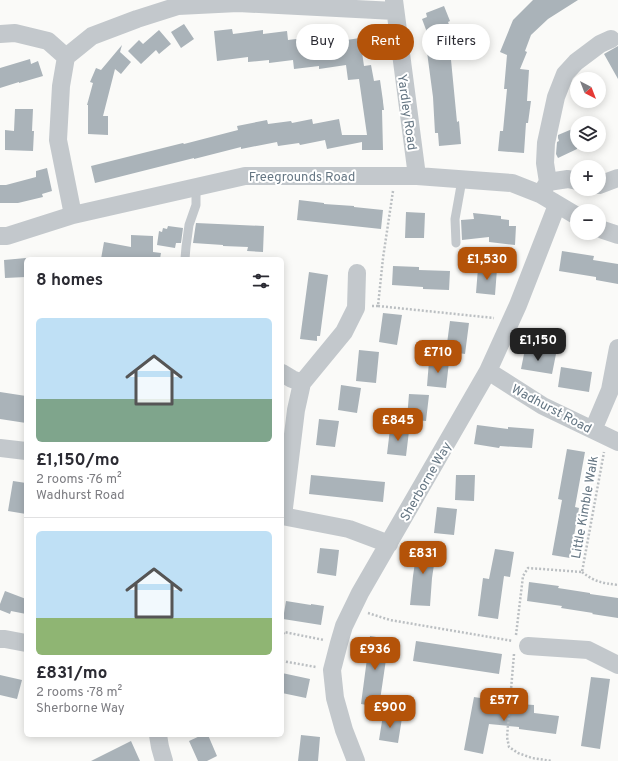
<!DOCTYPE html>
<html lang="en">
<head>
<meta charset="utf-8">
<style>
  body { margin:0; font-family:Overpass,sans-serif; background:#f7f7f7; color:#2b2b33; height:100vh; display:flex; flex-direction:column; font-size:15px; white-space:nowrap }
  * { box-sizing:border-box; margin:0 }
  p { font-size:13px; color:#7c7c81 }
  .icon { flex:none; width:22px; height:22px; fill:none; stroke:currentColor; stroke-width:2; stroke-linecap:round; stroke-linejoin:round }
  .map { position:relative; flex:1; overflow:hidden }
  .sheet { position:absolute; left:24px; top:257px; width:260px; height:480px; display:flex; flex-direction:column; background:#fff; border-radius:6px; box-shadow:0 2px 10px #0003 }
  .sheet>* { flex:none }
  .hud { position:absolute; left:296px; top:24px; width:262px; height:36px; display:flex; gap:8px }
  .needle { width:26px; rotate:138deg }
  .controls { position:absolute; left:570px; top:72px; display:grid; gap:8px }
  .controls a { display:grid; place-items:center; width:36px; height:36px; border-radius:50%; background:#fff; box-shadow:0 2px 10px #0003; font-size:20px }
  .price { position:absolute; translate:-50% -34px; padding:0 9px; border-radius:8px; background:#b45309; color:#fff; font-size:13px; line-height:26px; filter:drop-shadow(0 1px 2px #0008) }
  .price::after { content:''; position:absolute; left:50%; top:24px; width:12px; height:9px; margin-left:-6px; background:inherit; clip-path:polygon(0 0,100% 0,50% 100%) }
  .price.active { background:#222; color:#fff }
  ul { padding:0; list-style:none }
  li { display:grid; align-content:center; gap:8px; height:212px; padding:0 12px }
  li+li { border-top:1px solid #e1e1e2 }
  li span { display:grid; place-items:center; height:124px; border-radius:6px; color:#555 }
  li>.icon { margin-inline-start:auto }
  span .icon { width:72px; height:72px; fill:#fffc; stroke-width:1 }
  li b { font-size:17px }
  h2 { display:flex; justify-content:space-between; align-items:center; height:48px; padding:0 12px; font-size:17px }
  .pill { padding:0 14px; border-radius:18px; background:#fff; box-shadow:0 2px 10px #0003; font-size:14px; line-height:36px }
  .pill.active { background:#b45309; color:#fff }
  .map>svg:first-child { display:block }
  .building { fill:#aab3b9 }
  .lines { fill:none; stroke-linecap:round; stroke-linejoin:round }
  .path { stroke:#bbbfc2; stroke-width:2.5; stroke-dasharray:2 2; stroke-linecap:butt }
  .service { stroke:#c3c8cc; stroke-width:9 }
  .minor { stroke:#c3c8cc; stroke-width:18 }
  .labels { text-anchor:middle; stroke-width:4; stroke-linejoin:round; paint-order:stroke }
  .street-label { font-size:13px; fill:#657683; stroke:#fff }
</style>
</head>
<body>
<div class="map">
<svg width="618" height="761" viewBox="0 0 618 761">
  <rect width="100%" height="100%" fill="#fafaf8"/>
  <!-- building -->
  <path class="building" d="M533 0H578L548 19 531 35 525 51 527 52 520 69 529 70 527 101H531L528 123H526L524 153 498 151 500 131H503L507 89H504L507 55 500 52 513 20Z
    M444 6 450 21 448 22 454 37 449 39 457 122 459 121 461 144 439 146 438 133H435L433 97 427 52 434 51 422 19 427 17 426 13Z
    M184 24 194 39 181 48 171 32Z
    M232 29 233 34 263 30V34L287 31 288 40 312 37V39L333 36V42L360 38 364 66 371 65 374 81 380 80 383 101V102L384 110H382L383 150H362V142L327 149 325 140 300 145 299 143 278 146 277 142 241 149V147L194 159V158L95 183 91 166 183 143 184 144 238 130 237 126 267 120 268 124 291 121 292 123 312 119 313 124 339 119 342 135H367L359 79 348 80 346 65 319 69V66L294 69 293 60 269 63V60L248 62V57L217 61 214 31Z
    M159 30 171 44 159 54 156 50 141 64 128 51 139 40 143 44Z
    M122 45 120 52 131 62 121 74 115 69 103 116H108V135L88 134V105H87L93 83 90 82 96 68 101 70Z
    M618 46V79L604 54Z
    M30 59 31 64 38 61 43 76 19 83V82L0 88V68Z
    M15 109H33L32 131H34L33 151 5 150V130L14 131Z
    M577 127V149L558 158 556 154 557 142 559 141 558 138V135Z
    M47 168 52 191 42 194 43 197 18 203H0V185H6L36 177V171Z
    M299 200 324 203V204L354 206V207L383 210 381 229 297 220Z
    M406 212 425 213 424 238H405Z
    M473 213 501 216V219L509 220V226H516L515 245 489 242V237L462 240 461 220 474 219Z
    M196 223 264 226 263 252 247 251 248 247 223 246V245L193 243Z
    M168 226 183 228 181 243H176L175 248 157 245 159 231 162 232 163 228 167 229Z
    M131 235 153 236V252L161 253 160 259H101L104 242 131 247Z
    M562 251 594 256 593 260 618 264V284L596 280V277L559 271Z
    M26 258V277L5 278 4 260Z
    M393 266 419 267V270L450 271 449 290 423 289V287L392 285Z
    M478 268 497 269 495 295 476 293Z
    M309 272 328 275 320 336H317V341L300 339Z
    M383 313 402 315 397 345 379 342Z
    M450 321 469 323 465 354 446 351Z
    M525 349 556 354 552 374 521 369Z
    M359 350 379 352 376 383 356 381Z
    M429 361 449 362 446 388 427 386Z
    M561 367 592 372 589 392 558 387Z
    M341 385 361 388 357 413 338 410Z
    M0 392 26 396V423L0 419Z
    M409 394 429 395 426 421 407 419Z
    M319 419 339 421 335 447 316 445Z
    M477 425 508 429V427L534 429 532 448 500 446 499 448 474 444Z
    M390 429 409 431 406 456 387 454Z
    M567 449 585 452 575 507 579 508 570 558 552 555 562 500 558 499Z
    M311 475 385 482 383 502 309 494Z
    M456 475H475L474 501 455 500Z
    M13 481 26 483V514L8 511Z
    M437 507 457 509 454 535 434 533Z
    M418 542 437 545 432 578 430 606 410 605 413 576Z
    M320 548 339 550 336 576 317 573Z
    M495 549 514 552 510 577 504 576 498 619 478 616 483 578 489 579Z
    M529 582 559 586 558 588 590 593V594L618 598V618L592 614 593 613 561 608 562 606 527 601Z
    M5 591 26 599V614L11 611 10 614 0 610V604Z
    M286 601 311 605V604L324 606 321 625 283 619Z
    M370 636 389 639 379 707 361 704Z
    M416 641 502 654 499 674 413 661Z
    M282 673 310 679 306 698 282 693Z
    M0 675 22 680 17 699 0 695Z
    M591 677 610 679 600 749 581 746Z
    M474 697 493 700 492 707 518 711 519 704 534 705V713L559 716 556 734 519 729V727L489 724 483 754 464 750Z
    M383 715 402 718 398 743 379 740Z
    M202 735H208L217 756 207 761H198L189 741Z
    M301 735 320 737 318 761H298Z
    M131 741 140 761H91Z"/>
  <g class="lines">
    <!-- path -->
    <path class="path" d="M372 306H378L383 258 393 191
      M378 306 494 318
      M582 572C595 582 602 583 618 585
      M368 613 390 620 513 641
      M516 635 523 576 528 568 582 572 604 452
      M282 638 284 632 324 640
      M514 654 507 737 509 747 518 753 532 758 552 761
      M282 661 316 667"/>
    <!-- service -->
    <path class="service" d="M456 243 455 219 462 180
      M185 259 186 247 189 225 196 205V187"/>
    <!-- minor -->
    <path class="minor" d="M394 0 417 176
      M0 34 15 33 48 41 66 57
      M548 182 545 163 546 143 556 97 565 74 576 62 600 44 611 39
      M599 185 618 178
      M542 192 548 182 568 179 577 181
      M73 215 58 140 61 86 66 57 92 36 137 19 178 6 238 3 395 11
      M599 228 603 230 618 235
      M0 236H7L73 215 245 176H417L512 183 540 194 577 216
      M488 371 543 406 618 442
      M282 373 292 379 302 383
      M593 430 610 390 618 348
      M0 448 26 451
      M282 516 349 529 389 544
      M283 516 296 410 302 383 344 332 356 308 357 273
      M0 639H5L26 643
      M528 646 588 650 618 665
      M158 735 160 747 164 761
      M356 761 344 730 335 698 332 670 339 643 344 626 360 593 488 371 518 305 557 205"/>
  </g>
  <g class="labels">
    <!-- street labels -->
    <g class="street-label">
      <text transform="translate(408 112) rotate(82)" y="5">Yardley Road</text>
      <text x="302" y="181">Freegrounds Road</text>
      <text transform="translate(552 408) rotate(28)" y="5">Wadhurst Road</text>
      <text transform="translate(425 481) rotate(-60)" y="5">Sherborne Way</text>
      <text transform="translate(584 507) rotate(-80)" y="5">Little Kimble Walk</text>
    </g>
  </g>
</svg>
<div class="controls">
<a><svg class="needle" viewBox="-14 -14 28 28"><path d="M0-13l5 13h-10z" fill="#e53935"/><path d="M0 13l5-13h-10z" fill="#7c7c81"/></svg></a>
<a><svg class="icon" aria-label="layers" viewBox="0 0 24 24"><path d="M12 4l9 5-9 5-9-5zM3 14l9 5 9-5"/></svg></a>
<a>+</a>
<a>−</a>
</div>
<b class="price" style="left:487px;top:281px">£1,530</b>
<b class="price active" style="left:538px;top:362px">£1,150</b>
<b class="price" style="left:438px;top:374px">£710</b>
<b class="price" style="left:398px;top:442px">£845</b>
<b class="price" style="left:423px;top:575px">£831</b>
<b class="price" style="left:375px;top:671px">£936</b>
<b class="price" style="left:504px;top:722px">£577</b>
<b class="price" style="left:390px;top:729px">£900</b>
<div class="hud">
<a class="pill">Buy</a>
<a class="pill active">Rent</a>
<a class="pill">Filters</a>
</div>
<section class="sheet">
<h2>8 homes<svg class="icon" aria-label="filters" viewBox="0 0 24 24"><path d="M4 7h16M4 17h16"/><circle cx="9" cy="7" r="2"/><circle cx="15" cy="17" r="2"/></svg></h2>
<ul>
<li><span style="background:linear-gradient(#bfe0f5 65%,#7fa58c 0)"><svg class="icon" aria-label="home" viewBox="0 0 24 24"><path d="M3 11l9-7 9 7M6 9v11h12V9"/></svg></span><div><b>£1,150/mo</b><p>2 rooms · 76 m²</p><p>Wadhurst Road</p></div></li>
<li><span style="background:linear-gradient(#bfe0f5 70%,#8fb573 0)"><svg class="icon" aria-label="home" viewBox="0 0 24 24"><path d="M3 11l9-7 9 7M6 9v11h12V9"/></svg></span><div><b>£831/mo</b><p>2 rooms · 78 m²</p><p>Sherborne Way</p></div></li>
</ul>
</section>
</div>
</body>
</html>
